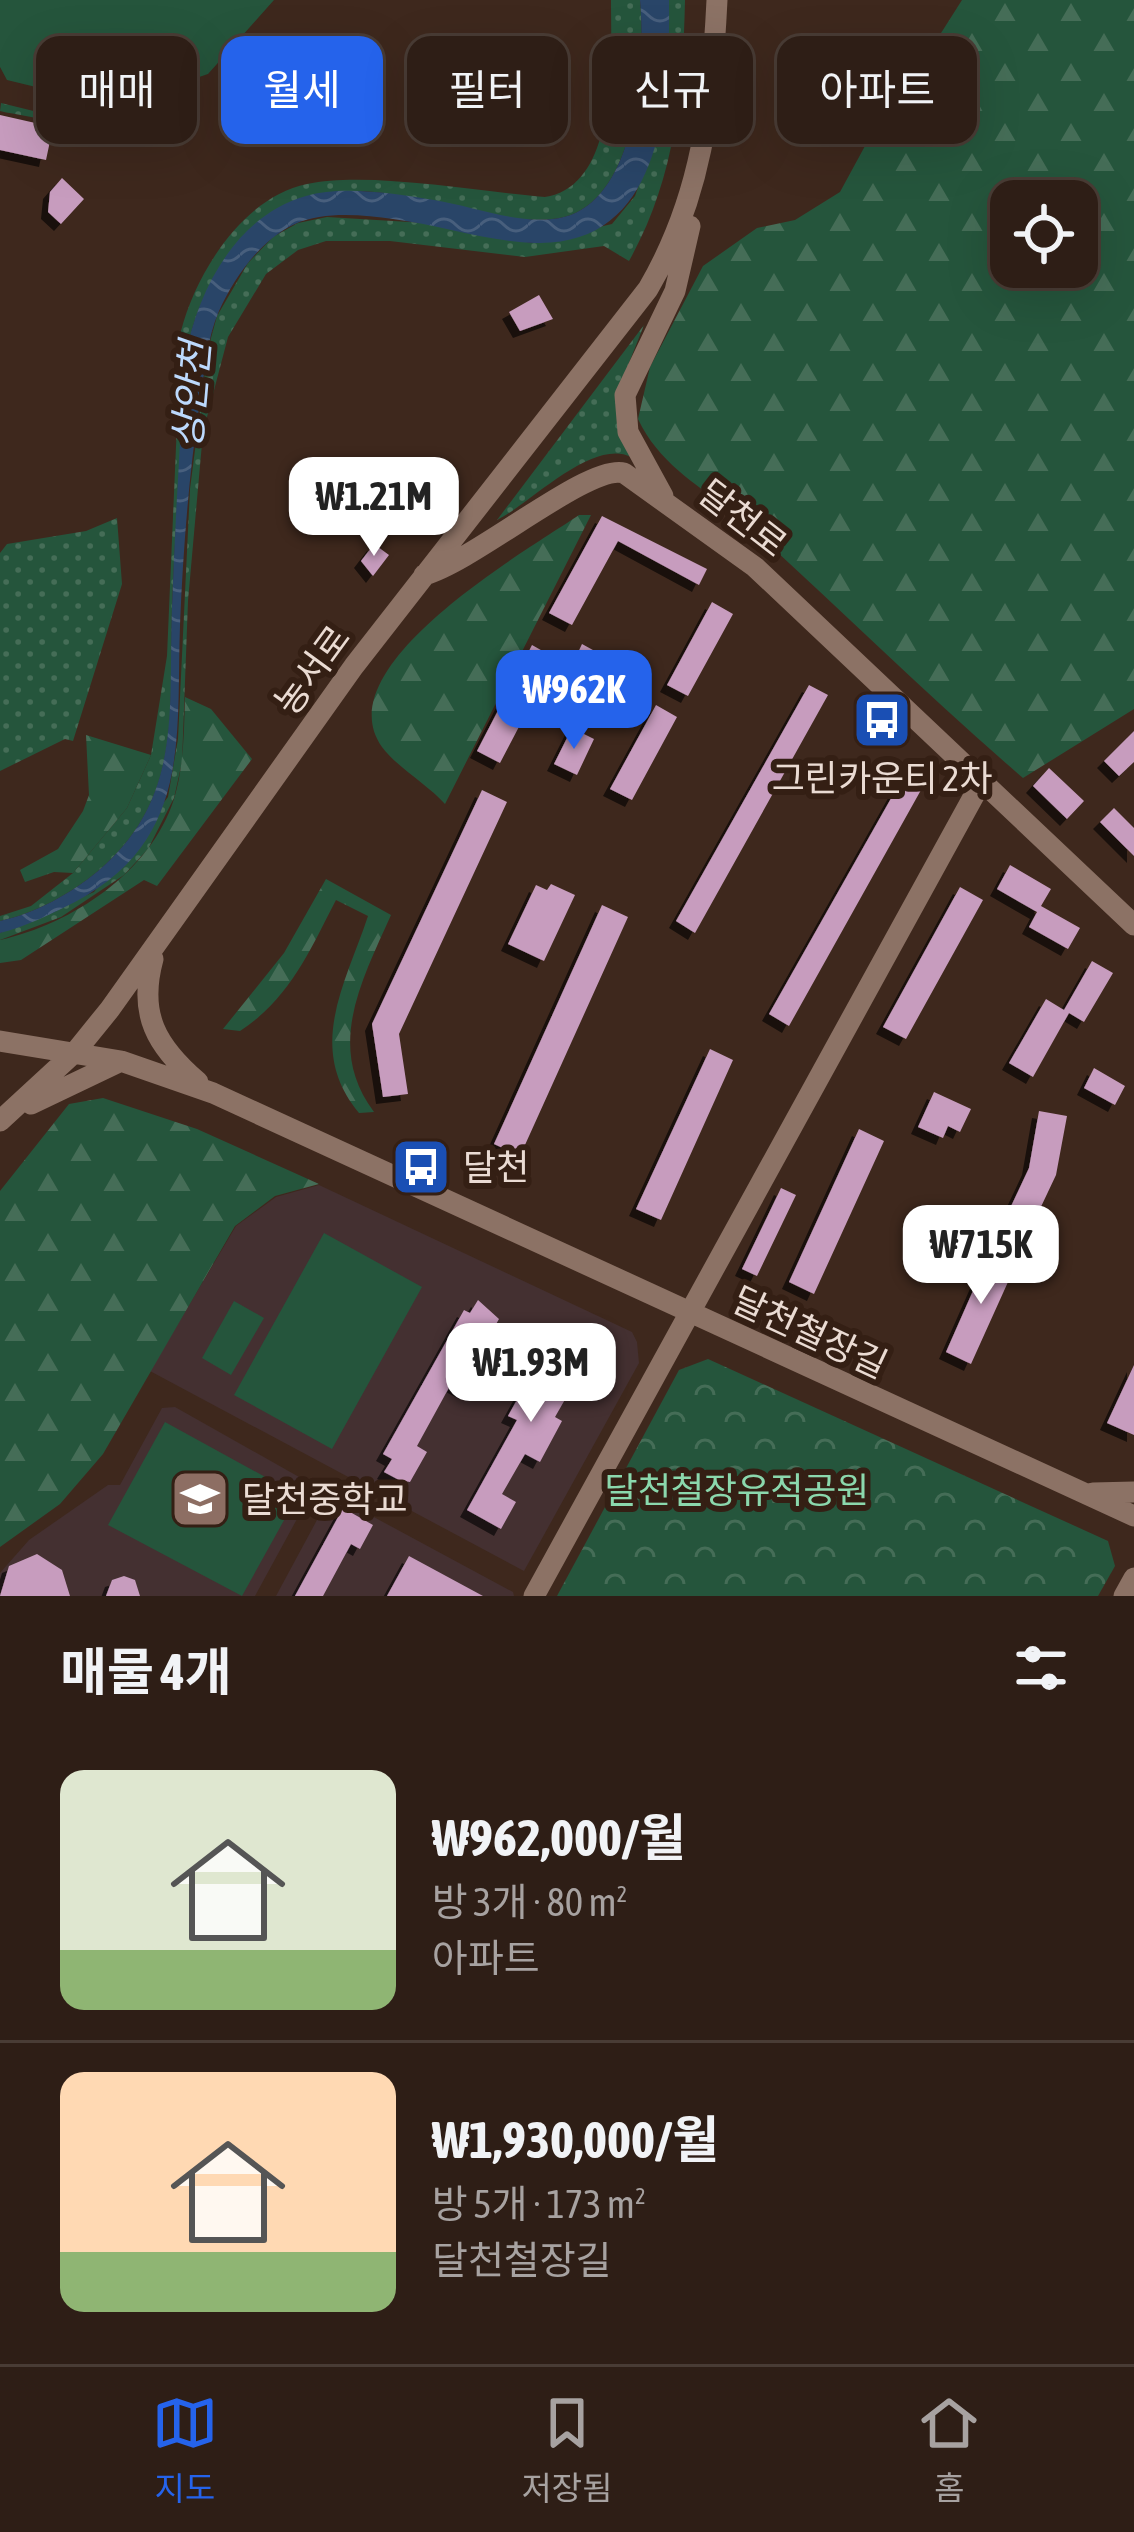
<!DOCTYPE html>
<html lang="ko">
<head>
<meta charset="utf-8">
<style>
  body { margin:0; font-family:"Asap Condensed","Noto Sans KR",sans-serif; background:#36271f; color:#f1f3f6; height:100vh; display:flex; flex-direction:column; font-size:45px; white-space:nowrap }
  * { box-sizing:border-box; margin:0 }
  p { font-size:39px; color:#a7a2a1 }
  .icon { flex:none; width:66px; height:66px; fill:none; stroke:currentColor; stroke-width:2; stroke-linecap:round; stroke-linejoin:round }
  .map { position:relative; height:1596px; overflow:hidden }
  .drawer { display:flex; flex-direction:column; background:#2e1e16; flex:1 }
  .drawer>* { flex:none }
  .banner { position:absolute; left:36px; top:36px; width:1062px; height:108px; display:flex; gap:24px }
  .controls { position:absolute; left:990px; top:180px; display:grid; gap:24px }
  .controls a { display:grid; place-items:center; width:108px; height:108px; border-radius:24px; background:#2e1e16; box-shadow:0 12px 48px #0002,0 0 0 3px #493c35; font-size:60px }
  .price { position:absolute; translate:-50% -102px; padding:0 27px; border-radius:24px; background:#fff; color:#222; font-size:39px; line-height:78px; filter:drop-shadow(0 3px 6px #0008) }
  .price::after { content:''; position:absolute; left:50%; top:72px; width:36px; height:27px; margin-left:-18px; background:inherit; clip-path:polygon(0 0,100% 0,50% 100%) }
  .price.selected { background:#2563eb; color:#fff }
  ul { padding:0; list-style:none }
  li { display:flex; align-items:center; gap:36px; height:300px; padding:0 60px }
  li+li { border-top:3px solid #493c35 }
  li span { display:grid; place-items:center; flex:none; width:336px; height:240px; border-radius:24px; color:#555 }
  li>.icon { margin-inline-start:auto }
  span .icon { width:144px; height:144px; fill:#fffc; stroke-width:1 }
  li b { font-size:51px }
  h2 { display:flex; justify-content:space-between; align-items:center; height:144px; padding:0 60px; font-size:51px }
  .pill { padding:0 42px; border-radius:24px; background:#2e1e16; box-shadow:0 12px 48px #0002,0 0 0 3px #493c35; font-size:42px; line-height:108px }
  .pill.selected { background:#2563eb; color:#fff }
  .tab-bar { display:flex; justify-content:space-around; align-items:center; height:168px; border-top:3px solid #493c35; background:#2e1e16; font-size:33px; color:#a7a2a1 }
  .tab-bar a { display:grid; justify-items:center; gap:6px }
  .tab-bar .selected { color:#2563eb }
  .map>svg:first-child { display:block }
  .education { fill:#443031 }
  .grass { fill:url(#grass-dots) }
  .forest { fill:url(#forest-firs); fill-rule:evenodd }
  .park { fill:url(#park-crowns) }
  .pitch { fill:#25553c }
  .water { fill:url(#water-waves) }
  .building { fill:#c79cbe; filter:url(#shadow) }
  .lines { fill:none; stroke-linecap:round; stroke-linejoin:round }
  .tertiary { stroke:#8c7265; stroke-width:21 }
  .labels { text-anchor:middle; stroke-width:12; stroke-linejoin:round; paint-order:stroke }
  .street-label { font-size:36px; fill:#eadbd3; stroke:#341f14 }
  .poi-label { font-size:36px; fill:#eadbd3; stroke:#341f14; text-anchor:start }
  .park-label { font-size:36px; fill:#8bd8ad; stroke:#341f14 }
  .water-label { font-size:39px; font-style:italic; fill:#bcd9fd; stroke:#341f14 }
</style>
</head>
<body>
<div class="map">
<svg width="1134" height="1596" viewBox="0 0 1134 1596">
  <defs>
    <pattern id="grass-dots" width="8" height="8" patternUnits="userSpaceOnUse" patternTransform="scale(3)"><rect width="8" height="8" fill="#25553c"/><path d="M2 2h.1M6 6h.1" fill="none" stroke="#456d57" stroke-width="1.8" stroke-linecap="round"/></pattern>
    <pattern id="forest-firs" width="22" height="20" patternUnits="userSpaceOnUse" patternTransform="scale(3)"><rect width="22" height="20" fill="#25553c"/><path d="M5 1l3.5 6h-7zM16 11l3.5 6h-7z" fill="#456d57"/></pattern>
    <pattern id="park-crowns" width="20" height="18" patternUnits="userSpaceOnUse" patternTransform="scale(3)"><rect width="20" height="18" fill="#25553c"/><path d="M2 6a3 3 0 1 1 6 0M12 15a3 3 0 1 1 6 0" fill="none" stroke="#456d57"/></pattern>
    <pattern id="water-waves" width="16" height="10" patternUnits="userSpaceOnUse" patternTransform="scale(3)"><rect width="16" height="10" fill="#294568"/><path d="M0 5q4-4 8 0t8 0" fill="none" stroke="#485f7d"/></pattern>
    <filter id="shadow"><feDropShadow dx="-7" dy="7" stdDeviation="0" flood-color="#0009"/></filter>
  </defs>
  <rect width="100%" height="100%" fill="#3e281d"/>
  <!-- education -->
  <path class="education" d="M319 1185 632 1332 637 1342 639 1363 524 1571 150 1371 236 1226 276 1197Z
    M175 1407 315 1486 255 1596H0V1573L29 1540 108 1485H120L162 1408Z
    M331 1494 513 1592 514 1596H276Z"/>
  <!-- grass -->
  <path class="grass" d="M611 0H640C646 64 637 212 552 219 447 228 351 143 254 232 213 269 196 304 185 358 182 441 175 524 172 607 169 709 184 798 98 871 70 894 36 913 0 921V916L31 906 73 873 127 808 151 755 167 656 181 331C196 273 243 197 307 184 370 171 478 192 545 197 619 186 611 55 611 0Z
    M669 0H685C683 93 675 179 629 261L604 246 525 257 390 241H326L298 250 266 274 228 337 203 432 188 601 182 762 174 798 148 849 124 875 61 917 0 940V933L94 892 168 797 178 739 190 489 208 349 217 316 248 263 273 237 298 223 327 217 426 223 531 243 612 224 635 196 659 128 667 84Z
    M1 103 66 119 104 137C80 153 70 130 51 123 36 116 16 115 0 111Z
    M644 325 619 388 631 457C592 438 530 504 497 520Z
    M117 518 122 584 73 741 65 739 0 771V553L7 544 86 531Z"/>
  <!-- forest -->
  <path class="forest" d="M962 0H1134V709L1023 778C929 697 841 610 750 527 709 490 662 470 638 419L650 367 703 266 757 228 795 220 840 192 865 146 902 111 907 63 936 41ZM1011 201H1077V267H1011Z
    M579 515H591L445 804C427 784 398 768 382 747 324 666 528 550 579 515Z
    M185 697 211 709 252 759 157 886 144 880 21 960 0 963V940C72 924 151 872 174 799 184 766 184 731 185 697Z
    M86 735 151 755 127 808 73 873 54 872 25 882 20 870 58 849 83 811 89 795Z
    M326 879 391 915C362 980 325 1047 374 1112L359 1113C305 1048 346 983 368 916L336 900C309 952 290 998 240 1031L223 1029 284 953Z
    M103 1098 197 1129 319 1184 275 1196 235 1226 103 1454 60 1504 0 1547V1191L69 1104Z"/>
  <!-- park -->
  <path class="park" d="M708 1359 1108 1541 1115 1566 1098 1596H557L679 1370Z"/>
  <!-- pitch -->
  <path class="pitch" d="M0 0H274L208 74 114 106 7 80 0 67Z
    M324 1233 422 1287 332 1449 234 1395Z
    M234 1301 264 1318 231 1375 202 1358Z
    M165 1422 298 1495 242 1596 108 1525Z"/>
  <!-- water -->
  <path class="water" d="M640 0H669C670 96 665 246 536 243 489 242 440 225 393 219 363 215 324 211 295 224 260 240 234 278 219 311 207 338 205 371 200 400 189 474 183 550 180 625 176 738 192 840 75 902 51 914 27 926 0 933V921C36 913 70 894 98 871 184 798 168 709 172 607 175 524 180 441 185 358 197 292 235 216 306 196 343 185 396 194 434 200 472 206 513 223 552 219 637 212 646 64 640 0Z"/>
  <!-- building -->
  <path class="building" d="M0 115 53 127 46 160 0 150Z
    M62 178 84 199 61 224 48 212 50 192Z
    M539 295 553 319 520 331 509 312Z
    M421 492 443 509 432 523 410 505Z
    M602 516 707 569 699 585 618 541 572 625 549 613Z
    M374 544 389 555 373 576 361 561Z
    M712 602 733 614 688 696 667 685Z
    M582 644 622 666 613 682 574 661Z
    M532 645 555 658 500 763 477 751Z
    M809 685 828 695 695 933 676 921Z
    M656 705 677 717 632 800 610 789Z
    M572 728 594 739 577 775 554 764Z
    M1134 731V762L1119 776 1104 761Z
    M1049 768 1084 801 1067 819 1033 786Z
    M902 779 921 790 789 1026 769 1014Z
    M482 790 507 802 399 1034 408 1094 383 1097 372 1024Z
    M1114 808 1134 828V856L1100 822Z
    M1010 865 1051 889 1041 906 1080 928 1068 949 1029 927 1037 912 997 889Z
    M551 884 575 895 544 961 508 944 536 885 547 890Z
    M960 887 983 900 906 1039 883 1027Z
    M602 905 628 917 520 1156 494 1144Z
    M1092 961 1113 973 1084 1022 1069 1013 1033 1077 1009 1063 1046 999 1064 1010Z
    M710 1049 733 1060 661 1220 636 1209Z
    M1094 1068 1125 1086 1115 1105 1084 1088Z
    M934 1092 971 1109 960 1132 948 1126 943 1138 918 1127Z
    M1039 1111 1067 1116 1056 1175 1030 1230 1005 1219 1029 1168Z
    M859 1129 884 1141 814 1294 789 1282Z
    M781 1188 796 1195 757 1276 742 1269Z
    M991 1250 1017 1262 971 1364 946 1352Z
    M478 1300 499 1319 483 1347 473 1342 461 1364 477 1373 466 1392 451 1384 417 1446 427 1452 410 1482 399 1480 384 1472 392 1459 383 1454 464 1310 470 1313Z
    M554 1333 591 1354 555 1417 562 1421 540 1462 525 1454 502 1494 516 1502 501 1529 467 1510 517 1420 508 1416Z
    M1134 1365V1435L1107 1423Z
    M343 1508 373 1525 360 1549 351 1544 323 1596H295Z
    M37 1554 62 1570 70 1596H0L9 1566Z
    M409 1556 483 1596H387Z
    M124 1576 135 1580 140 1596H106L112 1580Z"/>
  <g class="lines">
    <!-- tertiary -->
    <path class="tertiary" d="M663 496 628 432 625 395 675 291 690 226
      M424 575C475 561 589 463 624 473L755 567 1134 925
      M153 959C138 1014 156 1046 198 1082
      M0 1041 121 1061 213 1093 1134 1516
      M31 1104 121 1061
      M0 1121 76 1051 110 1009 354 666 648 289C702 197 712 104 717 0
      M1093 1493 1134 1492
      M534 1596 982 781
      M1124 1596 1134 1578"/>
  </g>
  <!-- icons -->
  <defs>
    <symbol id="bus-square" viewBox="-11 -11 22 22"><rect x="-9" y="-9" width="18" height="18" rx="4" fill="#1a4fb4" stroke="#341f14"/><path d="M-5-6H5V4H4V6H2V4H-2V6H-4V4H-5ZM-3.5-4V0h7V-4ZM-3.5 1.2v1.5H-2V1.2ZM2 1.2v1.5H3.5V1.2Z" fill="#fff"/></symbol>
    <symbol id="school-square" viewBox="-11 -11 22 22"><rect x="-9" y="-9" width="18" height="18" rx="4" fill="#8d6e63" stroke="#341f14"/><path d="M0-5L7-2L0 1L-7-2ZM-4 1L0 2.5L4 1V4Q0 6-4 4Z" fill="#fff"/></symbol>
  </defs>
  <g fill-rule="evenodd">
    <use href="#bus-square" x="849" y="687" width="66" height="66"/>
    <use href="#bus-square" x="388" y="1134" width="66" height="66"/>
    <use href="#school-square" x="167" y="1466" width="66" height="66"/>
  </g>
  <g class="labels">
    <!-- street labels -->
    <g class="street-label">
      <text transform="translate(743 518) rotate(38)" y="13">달천로</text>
      <text transform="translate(312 670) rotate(-54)" y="13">농서로</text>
      <text transform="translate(810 1332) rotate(25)" y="13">달천철장길</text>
    </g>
    <!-- poi labels -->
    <g class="poi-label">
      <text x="882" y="791" text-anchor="middle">그린카운티 2차</text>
      <text x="463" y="1180">달천</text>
      <text x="242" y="1512">달천중학교</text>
    </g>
    <!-- park labels -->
    <g class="park-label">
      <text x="737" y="1503">달천철장유적공원</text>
    </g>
    <!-- water labels -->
    <g class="water-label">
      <text transform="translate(191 395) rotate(-85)" y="14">상안천</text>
    </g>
  </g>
</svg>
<div class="controls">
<a><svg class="icon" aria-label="locate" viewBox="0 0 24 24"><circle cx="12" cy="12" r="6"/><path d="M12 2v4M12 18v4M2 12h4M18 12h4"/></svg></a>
</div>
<b class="price" style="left:374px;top:559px">₩1.21M</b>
<b class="price selected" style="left:574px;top:752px">₩962K</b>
<b class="price" style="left:981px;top:1307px">₩715K</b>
<b class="price" style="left:531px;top:1425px">₩1.93M</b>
<div class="banner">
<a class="pill">매매</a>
<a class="pill selected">월세</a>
<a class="pill">필터</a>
<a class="pill">신규</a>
<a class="pill">아파트</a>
</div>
</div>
<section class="drawer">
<h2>매물 4개<svg class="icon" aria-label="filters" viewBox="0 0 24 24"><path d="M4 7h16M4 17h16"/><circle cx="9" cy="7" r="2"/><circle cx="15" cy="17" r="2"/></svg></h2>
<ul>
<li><span style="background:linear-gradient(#dfe7d0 75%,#8fb573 0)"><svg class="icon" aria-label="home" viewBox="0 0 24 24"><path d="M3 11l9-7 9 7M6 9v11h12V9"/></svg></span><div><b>₩962,000/월</b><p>방 3개 · 80 m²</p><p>아파트</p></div></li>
<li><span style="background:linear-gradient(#ffd9b3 75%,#8fb573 0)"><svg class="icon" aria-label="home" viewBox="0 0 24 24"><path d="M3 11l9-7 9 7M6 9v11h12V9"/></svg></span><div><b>₩1,930,000/월</b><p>방 5개 · 173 m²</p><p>달천철장길</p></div></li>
</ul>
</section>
<nav class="tab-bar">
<a class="selected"><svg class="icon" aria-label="map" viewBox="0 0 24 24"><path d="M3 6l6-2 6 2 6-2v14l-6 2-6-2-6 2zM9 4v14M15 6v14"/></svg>지도</a>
<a><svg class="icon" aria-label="saved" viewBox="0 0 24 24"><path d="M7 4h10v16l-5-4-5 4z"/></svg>저장됨</a>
<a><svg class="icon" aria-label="home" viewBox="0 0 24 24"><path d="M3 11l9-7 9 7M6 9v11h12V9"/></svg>홈</a>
</nav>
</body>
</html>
